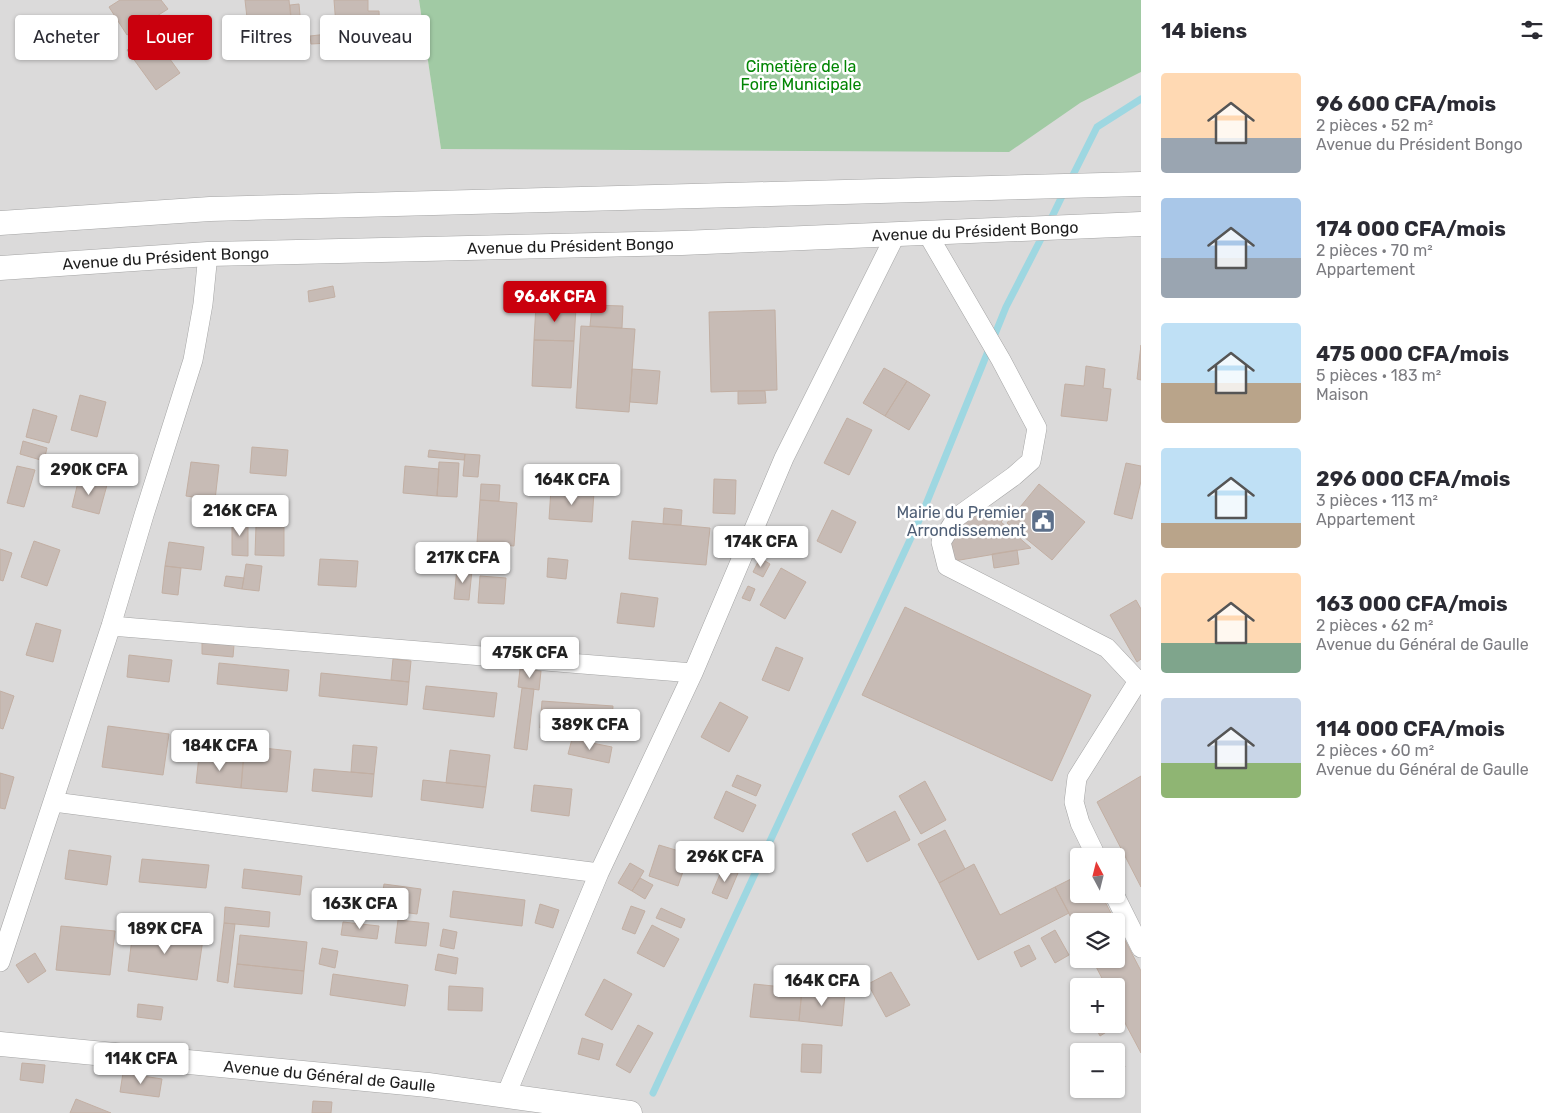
<!DOCTYPE html>
<html lang="fr">
<head>
<meta charset="utf-8">
<style>
  body { margin:0; font-family:Rubik,sans-serif; background:#f7f7f7; color:#2b2b33; height:100vh; display:flex; flex-direction:column; font-size:19px; white-space:nowrap }
  * { box-sizing:border-box; margin:0 }
  p { font-size:16px; color:#7c7c81 }
  .icon { flex:none; width:28px; height:28px; fill:none; stroke:currentColor; stroke-width:2; stroke-linecap:round; stroke-linejoin:round }
  .map { position:relative; flex:1; overflow:hidden }
  .sheet { display:flex; flex-direction:column; background:#fff; width:425px }
  .sheet>* { flex:none }
  .banner { position:absolute; left:15px; top:15px; width:475px; height:45px; display:flex; gap:10px }
  .needle { width:32px; rotate:353deg }
  .controls { position:absolute; left:1070px; top:848px; display:grid; gap:10px }
  .controls a { display:grid; place-items:center; width:55px; height:55px; border-radius:5px; background:#fff; box-shadow:0 1px 4px #0004; font-size:25px }
  .price { position:absolute; translate:-50% -42px; padding:0 11px; border-radius:5px; background:#fff; color:#222; font-size:16px; line-height:32px; filter:drop-shadow(0 1px 2px #0008) }
  .price::after { content:''; position:absolute; left:50%; top:30px; width:15px; height:11px; margin-left:-8px; background:inherit; clip-path:polygon(0 0,100% 0,50% 100%) }
  .price.current { background:#ca000d; color:#fff }
  ul { padding:0; list-style:none }
  li { display:flex; align-items:center; gap:15px; height:125px; padding:0 20px }
  li span { display:grid; place-items:center; flex:none; width:140px; height:100px; border-radius:5px; color:#555 }
  li>.icon { margin-inline-start:auto }
  span .icon { width:60px; height:60px; fill:#fffc; stroke-width:1 }
  li b { font-size:21px }
  h2 { display:flex; justify-content:space-between; align-items:center; height:60px; padding:0 20px; font-size:21px }
  .tag { padding:0 18px; border-radius:5px; background:#fff; box-shadow:0 1px 4px #0004; font-size:18px; line-height:45px }
  .tag.current { background:#ca000d; color:#fff }
  main { display:flex; flex:1; min-height:0 }
  .map>svg:first-child { display:block }
  .residential { fill:#dbdada; fill-rule:evenodd }
  .cemetery { fill:#a1caa4 }
  .lines { fill:none; stroke-linecap:round; stroke-linejoin:round }
  .stream { stroke:#9ed7e1; stroke-width:7 }
  .building { fill:#c7bbb5; stroke:#c2afa3 }
  .minor-casing { stroke:#a4a4a4; stroke-width:20 }
  .tertiary-casing { stroke:#a4a4a4; stroke-width:25 }
  .minor { stroke:#fff; stroke-width:19 }
  .tertiary { stroke:#fff; stroke-width:24 }
  .labels { text-anchor:middle; stroke-width:5; stroke-linejoin:round; paint-order:stroke }
  .park-label { font-size:16px; fill:#018503; stroke:#fff }
  .street-label { font-size:16px; fill:#1d1d1d; stroke:#fff }
  .service-label { font-size:16px; fill:#4e5e75; stroke:#fff; text-anchor:end }
</style>
</head>
<body>
<main>
<div class="map">
<svg width="1141" height="1113" viewBox="0 0 1141 1113">
  <rect width="100%" height="100%" fill="#efeae2"/>
  <!-- residential -->
  <path class="residential" d="M0 0H419L441 149 1080 103 1141 72V1113H0ZM1079 856H1116V894H1079ZM1079 921H1116V959H1079ZM1079 986H1116V1024H1079ZM1079 1051H1116V1089H1079Z"/>
  <!-- cemetery -->
  <path class="cemetery" d="M419 0H1141V72L1080 103 1009 152 441 149Z"/>
  <g class="lines">
    <!-- stream -->
    <path class="stream" d="M1070 181 1097 127 1141 99
      M1049 223 1065 190
      M653 1093 922 514 1006 307 1044 233"/>
  </g>
  <!-- building -->
  <path class="building" d="M120 0H161L168 9 127 35 109 7Z
    M245 0H289L293 40 250 44Z
    M334 0H368V11H379L380 36 337 39Z
    M299 4 302 39 293 40 290 5Z
    M151 33 180 73 156 90 127 50Z
    M328 34 329 43 311 44 310 36Z
    M333 286 335 297 309 302 308 291Z
    M536 305 576 307 574 341 534 340Z
    M592 305 623 306 622 328 590 326Z
    M775 310 777 390 711 392 709 312Z
    M581 326 635 329 629 412 576 408Z
    M534 340 574 341 571 388 532 386Z
    M1141 345V380L1137 379Z
    M1086 366 1105 369 1103 388 1111 389 1107 421 1061 416 1065 384 1084 386Z
    M884 368 907 381 885 416 863 403Z
    M632 369 660 371 657 404 630 402Z
    M907 381 930 395 909 430 885 416Z
    M738 391H765L766 403 738 404Z
    M80 395 106 402 97 437 71 430Z
    M33 409 57 416 49 443 26 437Z
    M847 418 872 430 849 475 824 463Z
    M23 441 47 448 44 461 20 454Z
    M252 447 288 450 286 476 250 473Z
    M429 450 465 454 464 460 428 457Z
    M465 454 480 455 478 477 463 476Z
    M191 462 219 465 215 500 186 496Z
    M439 462 459 463 457 497 437 496Z
    M1126 463 1141 466V481L1132 519 1114 514Z
    M17 466 35 470 24 507 7 503Z
    M405 466 439 469 437 496 403 493Z
    M79 478 107 485 99 514 72 507Z
    M714 479 736 480 735 514 713 513Z
    M481 484 500 485 499 501 480 500Z
    M1039 484 1085 522 1052 560 1007 523Z
    M551 489 594 492 592 522 549 519Z
    M480 500 517 503 514 546 477 543Z
    M1013 506 1001 522 1031 548 954 561 951 542 967 513Z
    M664 508 682 510 681 525 663 524Z
    M832 510 856 522 841 553 817 541Z
    M232 519H248V556L232 555Z
    M632 521 710 528 706 565 629 559Z
    M256 525H284V556L255 555Z
    M34 541 60 550 47 586 21 577Z
    M169 542 204 547 201 570 165 566Z
    M0 549 12 553 3 581 0 580Z
    M1017 550 1019 564 994 568 992 554Z
    M458 554 490 558 489 571 457 568Z
    M548 558 568 560 566 579 547 577Z
    M760 558 770 564 763 577 753 572Z
    M320 559 358 561 356 587 318 585Z
    M246 564 262 566 259 591 242 589Z
    M165 566 181 568 178 595 162 593Z
    M457 568 472 570 469 600 454 599Z
    M781 568 806 582 785 619 760 605Z
    M226 576 244 578 242 589 224 586Z
    M480 576 506 578 504 604 478 603Z
    M748 586 755 589 750 601 742 598Z
    M621 593 658 598 654 627 617 623Z
    M1136 600 1141 609V659L1137 662 1110 615Z
    M905 607 1091 695 1052 781 862 695Z
    M36 623 61 630 53 662 26 655Z
    M202 642 234 645 233 657 202 654Z
    M776 647 803 658 789 691 762 680Z
    M129 655 172 660 169 682 127 677Z
    M393 659 411 661 409 682 391 680Z
    M219 663 289 670 287 691 217 684Z
    M520 669 541 671 539 690 518 687Z
    M321 673 409 682 407 705 319 696Z
    M426 686 497 693 494 717 423 709Z
    M522 688 534 689 527 750 514 748Z
    M0 691 14 696 3 729 0 728Z
    M542 701 613 706 611 733 540 728Z
    M720 702 748 717 729 752 701 737Z
    M108 726 169 734 163 775 102 767Z
    M572 739 612 747 609 763 568 754Z
    M353 745 377 747 374 774 351 772Z
    M245 746 291 751 287 792 241 788Z
    M450 750 490 755 486 787 446 783Z
    M199 756 243 760 241 788 196 783Z
    M314 769 374 774 372 797 312 791Z
    M0 773 14 777 5 809 0 808Z
    M737 775 761 785 756 796 732 786Z
    M1141 776V887L1097 802Z
    M423 780 486 787 483 808 421 800Z
    M925 781 946 820 921 834 899 796Z
    M534 785 572 789 569 816 531 811Z
    M726 791 756 805 743 832 714 818Z
    M895 811 910 840 867 862 852 834Z
    M945 830 965 869 939 883 918 844Z
    M659 845 689 854 678 886 649 876Z
    M69 850 111 856 107 885 65 879Z
    M142 859 209 865 206 888 139 882Z
    M630 863 644 871 632 891 618 883Z
    M974 864 1000 915 1055 887 1069 913 978 960 939 883Z
    M723 867 738 873 727 899 712 893Z
    M244 869 302 876 300 895 242 888Z
    M1079 875V894H1101L1115 921H1079V933L1055 887Z
    M640 878 653 885 645 899 632 891Z
    M384 884 421 889 417 914 380 909Z
    M453 891 525 900 522 926 450 917Z
    M540 904 559 910 553 928 535 923Z
    M631 906 645 911 635 934 622 929Z
    M225 907 270 912 269 927 224 923Z
    M661 908 685 919 681 928 656 918Z
    M398 920 429 923 426 946 395 943Z
    M343 922 379 926 377 939 341 935Z
    M224 923 235 924 228 983 217 981Z
    M1116 923 1141 971V1053L1116 1006V986H1106L1092 959H1116Z
    M652 925 679 939 664 967 637 953Z
    M61 926 115 931 110 975 56 970Z
    M443 929 457 932 454 949 440 946Z
    M133 930 203 939 197 980 128 971Z
    M1055 930 1069 955 1055 963 1041 938Z
    M240 935 307 942 304 971 237 964Z
    M1029 945 1036 959 1021 967 1014 952Z
    M322 948 338 951 335 968 319 964Z
    M35 953 46 971 28 983 16 965Z
    M438 954 458 958 456 974 435 970Z
    M237 964 304 971 302 994 234 987Z
    M891 972 910 1005 886 1017 868 984Z
    M333 974 408 985 405 1006 330 995Z
    M604 979 632 994 612 1030 585 1015Z
    M754 984 802 989 799 1021 750 1017Z
    M449 986 483 988 482 1011 448 1010Z
    M802 989 845 994 842 1026 799 1021Z
    M138 1004 163 1007 161 1020 137 1017Z
    M1094 1024H1104L1108 1031 1100 1036Z
    M638 1025 653 1033 630 1073 616 1065Z
    M582 1038 603 1044 599 1060 578 1054Z
    M802 1044 822 1045 821 1073 801 1072Z
    M1115 1044 1125 1067 1116 1071V1051H1099Z
    M22 1063 45 1065 43 1083 20 1080Z
    M123 1073 162 1079 159 1097 120 1092Z
    M76 1099 111 1113H70Z
    M313 1101 332 1102 331 1113H312Z"/>
  <g class="lines">
    <defs>
      <path id="minor" d="M927 233 1001 360 1037 428 1031 461 1014 476 957 517 941 542 947 566 1107 648 1138 681 1077 778 1074 802 1080 823 1096 856
        M111 626 693 673
        M54 802 599 873
        M1114 894 1141 948
        M0 962 111 626 144 515 193 360 203 304 208 254
        M506 1095 599 873 693 673 784 458 896 234"/>
      <g id="tertiary">
        <path d="M0 223 210 209 1141 184"/>
        <path id="s1" d="M0 268 208 254 682 243 1141 224"/>
        <path id="s2" d="M0 1044 428 1085 630 1113"/>
      </g>
    </defs>
    <!-- minor casing -->
    <use href="#minor" class="minor-casing"/>
    <!-- tertiary casing -->
    <use href="#tertiary" class="tertiary-casing"/>
    <!-- minor -->
    <use href="#minor" class="minor"/>
    <!-- tertiary -->
    <use href="#tertiary" class="tertiary"/>
  </g>
  <!-- icons -->
  <defs>
    <symbol id="civic-square" viewBox="-11 -11 22 22"><rect x="-9" y="-9" width="18" height="18" rx="4" fill="#5c6f8a" stroke="#fff"/><path d="M-.6-6.5H3V-4.5H.6V-3L4-1V1h2V6H-6V1h2V-1L-.6-3ZM-1.2 2.5V6h2.4V2.5Z" fill="#fff"/></symbol>
  </defs>
  <g fill-rule="evenodd">
    <use href="#civic-square" x="1029" y="507" width="28" height="28"/>
  </g>
  <g class="labels">
    <!-- park labels -->
    <g class="park-label">
      <text x="801" y="72">Cimetière de la<tspan x="801" dy="18">Foire Municipale</tspan></text>
    </g>
    <!-- street labels -->
    <g class="street-label">
      <text dy="6" stroke="none"><textPath href="#s1" startOffset="976">Avenue du Président Bongo</textPath></text>
      <text dy="6" stroke="none"><textPath href="#s1" startOffset="571">Avenue du Président Bongo</textPath></text>
      <text dy="6" stroke="none"><textPath href="#s1" startOffset="166">Avenue du Président Bongo</textPath></text>
      <text dy="6" stroke="none"><textPath href="#s2" startOffset="331">Avenue du Général de Gaulle</textPath></text>
    </g>
    <!-- service labels -->
    <g class="service-label">
      <text x="1026" y="518">Mairie du Premier<tspan x="1026" dy="18">Arrondissement</tspan></text>
    </g>
  </g>
</svg>
<div class="controls">
<a><svg class="needle" viewBox="-14 -14 28 28"><path d="M0-13l5 13h-10z" fill="#e53935"/><path d="M0 13l5-13h-10z" fill="#7c7c81"/></svg></a>
<a><svg class="icon" aria-label="layers" viewBox="0 0 24 24"><path d="M12 4l9 5-9 5-9-5zM3 14l9 5 9-5"/></svg></a>
<a>+</a>
<a>−</a>
</div>
<b class="price current" style="left:555px;top:323px">96.6K CFA</b>
<b class="price" style="left:89px;top:496px">290K CFA</b>
<b class="price" style="left:572px;top:506px">164K CFA</b>
<b class="price" style="left:240px;top:537px">216K CFA</b>
<b class="price" style="left:761px;top:568px">174K CFA</b>
<b class="price" style="left:463px;top:584px">217K CFA</b>
<b class="price" style="left:530px;top:679px">475K CFA</b>
<b class="price" style="left:590px;top:751px">389K CFA</b>
<b class="price" style="left:220px;top:772px">184K CFA</b>
<b class="price" style="left:725px;top:883px">296K CFA</b>
<b class="price" style="left:360px;top:930px">163K CFA</b>
<b class="price" style="left:165px;top:955px">189K CFA</b>
<b class="price" style="left:822px;top:1007px">164K CFA</b>
<b class="price" style="left:141px;top:1085px">114K CFA</b>
<div class="banner">
<a class="tag">Acheter</a>
<a class="tag current">Louer</a>
<a class="tag">Filtres</a>
<a class="tag">Nouveau</a>
</div>
</div>
<section class="sheet">
<h2>14 biens<svg class="icon" aria-label="filters" viewBox="0 0 24 24"><path d="M4 7h16M4 17h16"/><circle cx="9" cy="7" r="2"/><circle cx="15" cy="17" r="2"/></svg></h2>
<ul>
<li><span style="background:linear-gradient(#ffd9b3 65%,#9aa5b1 0)"><svg class="icon" aria-label="home" viewBox="0 0 24 24"><path d="M3 11l9-7 9 7M6 9v11h12V9"/></svg></span><div><b>96 600 CFA/mois</b><p>2 pièces · 52 m²</p><p>Avenue du Président Bongo</p></div></li>
<li><span style="background:linear-gradient(#a9c7e8 60%,#9aa5b1 0)"><svg class="icon" aria-label="home" viewBox="0 0 24 24"><path d="M3 11l9-7 9 7M6 9v11h12V9"/></svg></span><div><b>174 000 CFA/mois</b><p>2 pièces · 70 m²</p><p>Appartement</p></div></li>
<li><span style="background:linear-gradient(#bfe0f5 60%,#b9a48a 0)"><svg class="icon" aria-label="home" viewBox="0 0 24 24"><path d="M3 11l9-7 9 7M6 9v11h12V9"/></svg></span><div><b>475 000 CFA/mois</b><p>5 pièces · 183 m²</p><p>Maison</p></div></li>
<li><span style="background:linear-gradient(#bfe0f5 75%,#b9a48a 0)"><svg class="icon" aria-label="home" viewBox="0 0 24 24"><path d="M3 11l9-7 9 7M6 9v11h12V9"/></svg></span><div><b>296 000 CFA/mois</b><p>3 pièces · 113 m²</p><p>Appartement</p></div></li>
<li><span style="background:linear-gradient(#ffd9b3 70%,#7fa58c 0)"><svg class="icon" aria-label="home" viewBox="0 0 24 24"><path d="M3 11l9-7 9 7M6 9v11h12V9"/></svg></span><div><b>163 000 CFA/mois</b><p>2 pièces · 62 m²</p><p>Avenue du Général de Gaulle</p></div></li>
<li><span style="background:linear-gradient(#c9d6e8 65%,#8fb573 0)"><svg class="icon" aria-label="home" viewBox="0 0 24 24"><path d="M3 11l9-7 9 7M6 9v11h12V9"/></svg></span><div><b>114 000 CFA/mois</b><p>2 pièces · 60 m²</p><p>Avenue du Général de Gaulle</p></div></li>
</ul>
</section>
</main>
</body>
</html>
